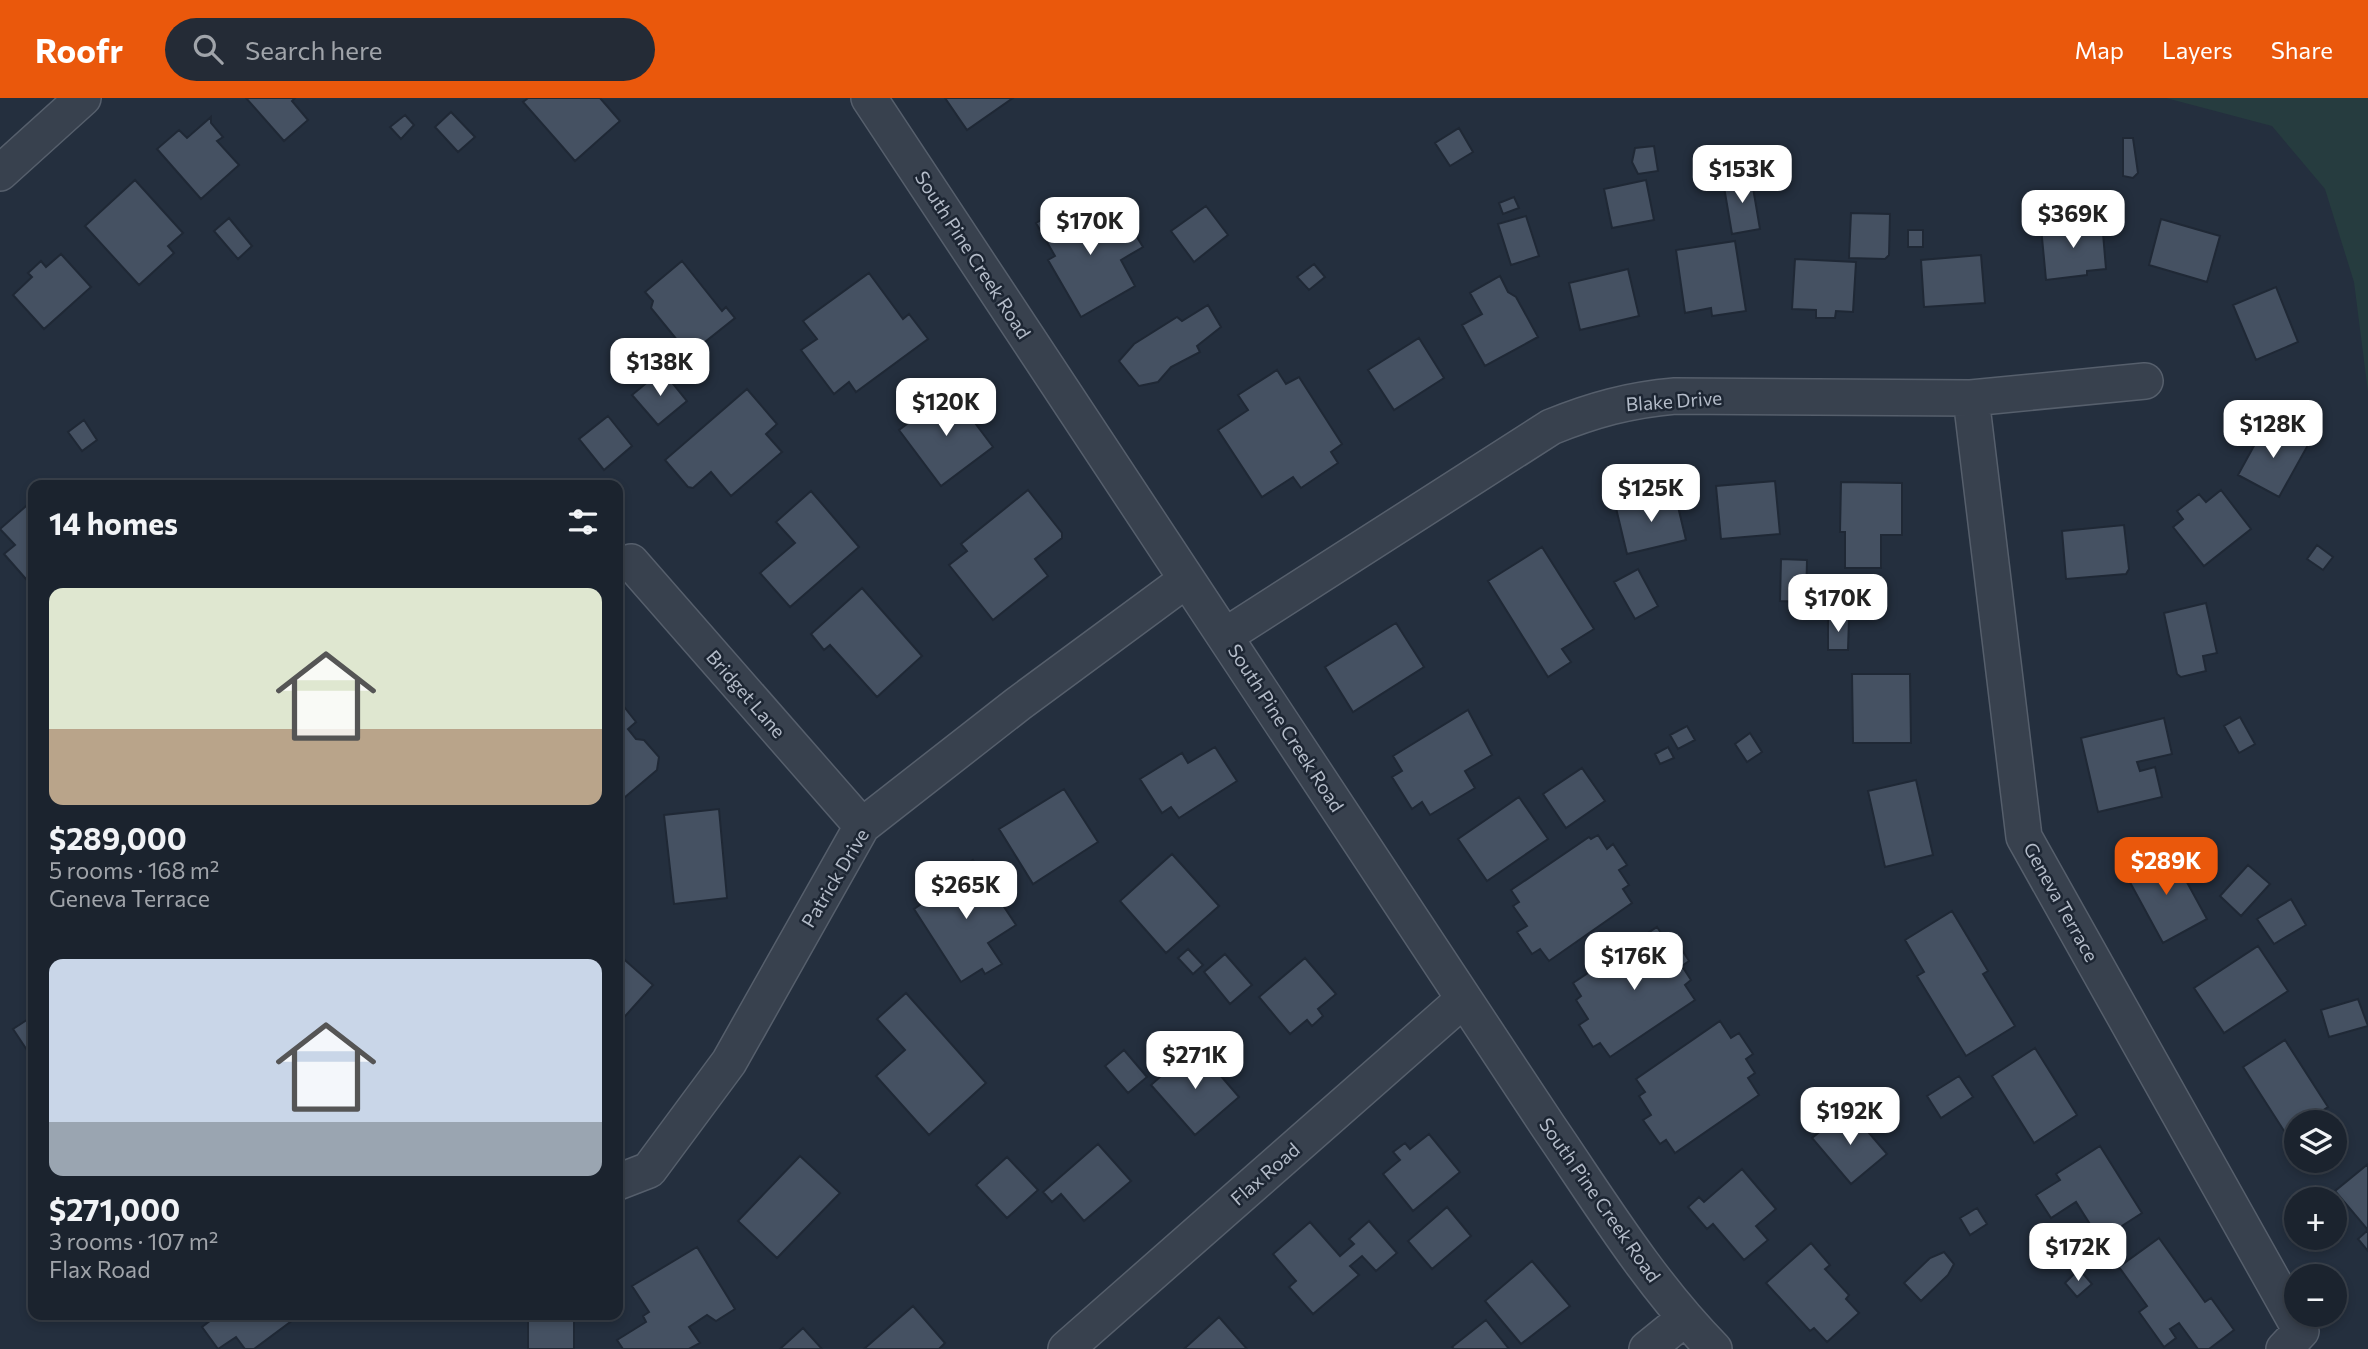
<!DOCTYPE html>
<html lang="en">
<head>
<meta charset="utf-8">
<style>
  body { margin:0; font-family:Commissioner,sans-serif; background:#242b36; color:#f1f3f6; height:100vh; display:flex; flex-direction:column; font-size:26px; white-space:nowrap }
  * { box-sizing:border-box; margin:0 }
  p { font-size:23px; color:#a0a4aa }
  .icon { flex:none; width:38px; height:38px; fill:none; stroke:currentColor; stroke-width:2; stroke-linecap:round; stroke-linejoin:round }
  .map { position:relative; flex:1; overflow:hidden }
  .drawer { position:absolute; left:28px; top:382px; width:595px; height:840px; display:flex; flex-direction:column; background:#1b232e; border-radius:14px; box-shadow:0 4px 10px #0003,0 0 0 2px #39404a }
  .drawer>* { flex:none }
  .fabs { position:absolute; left:2284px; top:1012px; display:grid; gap:14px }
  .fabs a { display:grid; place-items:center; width:63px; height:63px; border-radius:50%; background:#1b232e; box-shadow:0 4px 10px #0003,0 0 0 2px #39404a; font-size:35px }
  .price { position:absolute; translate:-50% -60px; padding:0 16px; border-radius:14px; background:#fff; color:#222; font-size:23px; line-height:46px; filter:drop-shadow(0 2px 4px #0008) }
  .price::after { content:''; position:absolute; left:50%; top:42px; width:21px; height:16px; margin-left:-10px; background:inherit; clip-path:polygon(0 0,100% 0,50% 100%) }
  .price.selected { background:#ea580c; color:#fff }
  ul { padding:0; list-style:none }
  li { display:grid; align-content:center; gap:14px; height:371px; padding:0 21px }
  li span { display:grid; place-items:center; height:217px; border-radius:14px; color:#555 }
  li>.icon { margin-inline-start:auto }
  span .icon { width:126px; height:126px; fill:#fffc; stroke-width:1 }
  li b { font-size:30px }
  h2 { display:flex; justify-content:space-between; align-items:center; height:84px; padding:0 21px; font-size:30px }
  header { display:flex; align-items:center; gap:42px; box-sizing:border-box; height:98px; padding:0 35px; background:#ea580c; color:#fff }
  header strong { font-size:33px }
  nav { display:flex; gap:38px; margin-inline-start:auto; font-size:24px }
  .search { width:490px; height:63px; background:#242b36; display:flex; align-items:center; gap:18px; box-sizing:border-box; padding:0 24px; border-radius:38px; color:#a0a4aa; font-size:26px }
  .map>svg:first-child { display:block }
  .green { fill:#263c3f }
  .building { fill:#455162; stroke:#1f2835; stroke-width:2 }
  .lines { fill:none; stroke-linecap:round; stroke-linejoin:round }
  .minor-casing { stroke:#565f6c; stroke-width:38 }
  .minor { stroke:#38414e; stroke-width:35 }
  .labels { text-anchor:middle; stroke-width:5; stroke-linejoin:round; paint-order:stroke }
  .street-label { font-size:19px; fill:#b4bcc9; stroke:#1d2633 }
</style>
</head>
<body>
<header>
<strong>Roofr</strong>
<div class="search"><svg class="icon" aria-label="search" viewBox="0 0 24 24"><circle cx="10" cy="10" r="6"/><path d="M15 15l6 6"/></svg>Search here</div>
<nav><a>Map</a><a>Layers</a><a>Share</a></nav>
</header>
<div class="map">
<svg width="2368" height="1251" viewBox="0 0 2368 1251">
  <rect width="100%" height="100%" fill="#242f3e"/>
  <!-- green -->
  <path class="green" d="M2166 0H2368V294L2354 184 2325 91 2272 28Z"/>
  <!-- building -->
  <path class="building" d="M246 0H295L292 3 308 22 284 43Z
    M528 0H600L620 23 575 63 523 4Z
    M945 0H1013L967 32Z
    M451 14 475 39 458 54 435 29Z
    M405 17 414 27 401 41 390 29Z
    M211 19V25L223 39 217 43 239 67 201 101 157 51 179 32 187 40Z
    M1459 30 1473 54 1450 68 1435 45Z
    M2123 40H2133L2138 75 2133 80 2123 78Z
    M1654 48 1658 73 1638 76 1632 64 1635 50Z
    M1751 78 1760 131 1732 136 1723 83Z
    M135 82 183 135 168 148 174 155 139 187 85 128Z
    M1646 82 1654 122 1612 130 1604 91Z
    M1514 99 1519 110 1503 116 1499 105Z
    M1070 105 1082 125 1091 120 1098 131 1123 116 1143 149 1121 162 1135 188 1081 219 1048 162 1055 158 1036 125Z
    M1206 108 1228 137 1194 164 1171 133Z
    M1851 115 1890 116 1889 157 1885 161 1849 160Z
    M1526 118 1539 158 1511 167 1498 126Z
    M229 120 252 148 238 161 214 133Z
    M2161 121 2220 138 2207 184 2149 167Z
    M2102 123 2106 171 2087 173V177L2046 182 2041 129Z
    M1908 132H1923V149H1908Z
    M1735 143 1746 213 1712 218 1711 210 1685 215 1676 152Z
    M61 156 91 189 44 231 13 197 32 179 28 175 41 163 46 169Z
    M1981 157 1985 205 1924 209 1921 162Z
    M1795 161 1856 164 1853 214 1836 213 1835 220H1816V212L1792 211Z
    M682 163 722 213 726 209 735 220 691 255 686 253 651 210 653 203 645 194Z
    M1314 166 1325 179 1309 192 1297 179Z
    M1628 171 1639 218 1580 232 1569 185Z
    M869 175 903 221 909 216 928 241 856 294 849 284 834 296 801 252 817 241 803 223Z
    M1500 178 1508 194 1516 199 1538 239 1485 268 1462 227 1482 216 1470 195Z
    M2276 189 2298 244 2256 262 2233 207Z
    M1208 207 1221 229 1197 248 1200 254 1171 269 1158 284 1139 288 1119 263 1134 246 1177 219 1182 223Z
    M1419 240 1444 280 1394 312 1368 272Z
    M662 272 687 303 658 327 632 297Z
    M1277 272 1286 286 1299 279 1342 346 1331 354 1338 365 1301 390 1293 379 1262 399 1218 332 1248 312 1238 297Z
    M747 291 777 326 766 336 782 354 731 398 711 374 693 390 688 389 665 362Z
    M951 293 993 349 941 388 899 332Z
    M608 318 632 348 604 372 579 341Z
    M84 322 97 342 82 353 68 334Z
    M2267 324 2308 347 2279 399 2238 377Z
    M1775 383 1780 436 1721 441 1716 388Z
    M1841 384 1902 385V437H1881V470H1845V434H1840Z
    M1028 392 1062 435V440L1035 461 1048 478 993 522 949 467 967 453 961 446Z
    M2221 392 2251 431 2204 468 2173 429 2183 421 2177 413 2199 396 2206 404Z
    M811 393 859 449 790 509 760 475 795 445 776 424Z
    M1675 396 1686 442 1627 456 1616 410Z
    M33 402V489L4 456 15 447 0 431Z
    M2124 427 2129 471 2126 476 2066 481 2062 433Z
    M2317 447 2333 459 2323 472 2307 461Z
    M1542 449 1594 531 1562 551 1571 564 1548 579 1488 483Z
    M1781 461 1807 462 1806 504 1780 503Z
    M1638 471 1658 508 1635 521 1614 484Z
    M862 490 922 558 877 599 830 547 824 552 811 536Z
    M2206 505 2217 555 2203 558 2206 573 2181 579 2177 576 2164 515Z
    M1828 520H1849L1848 552H1828Z
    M1396 525 1424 569 1353 614 1325 569Z
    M1852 576H1910L1911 645H1853Z
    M618 601 636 624 628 631 636 641 644 642 659 659 657 672 618 705Z
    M1468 612 1492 657 1465 673 1475 690 1430 717 1422 704 1412 711 1392 679 1402 673 1393 658Z
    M2240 619 2255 646 2239 655 2224 628Z
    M2164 620 2172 656 2137 664 2140 673 2155 669 2162 699 2098 714 2081 640Z
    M1687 628 1695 642 1678 651 1670 637Z
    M1750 635 1762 654 1747 664 1735 646Z
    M1215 649 1237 683 1179 720 1171 709 1162 715 1140 681 1182 655 1188 665Z
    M1668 649 1674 660 1660 666 1655 656Z
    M1582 670 1605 703 1566 730 1543 696Z
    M1916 682 1933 757 1885 769 1868 693Z
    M1064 691 1098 744 1033 786 999 731Z
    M1519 699 1548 741 1487 783 1458 741Z
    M719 711 727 800 674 806 664 717Z
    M1598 737 1607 751 1613 746 1627 767 1619 772 1629 787 1623 791 1632 805 1549 863 1540 851 1532 856 1517 834 1527 828 1513 808 1519 804 1511 792 1589 739 1591 741Z
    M2170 753 2207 821 2163 845 2126 777Z
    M1172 756 1219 808 1166 855 1120 803Z
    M973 762 1016 827 988 845 1002 866 985 876 982 871 961 884 914 811 933 798 929 791Z
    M2248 767 2270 786 2241 818 2220 798Z
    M2291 801 2306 827 2274 846 2257 821Z
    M1952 813 1988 873 1983 876 2015 928 1966 958 1917 878 1924 874 1905 842Z
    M1657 829 1668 845 1675 841 1689 863 1682 868 1691 882 1685 887 1695 902 1610 959 1600 945 1593 949 1579 927 1588 921 1576 902 1581 898 1573 885Z
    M2258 848 2288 893 2224 935 2194 890Z
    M1188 851 1203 867 1193 876 1178 860Z
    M618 856 653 887 618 926Z
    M1225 856 1252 887 1230 906 1204 874Z
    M1305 860 1336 896 1318 911 1323 918 1312 928 1307 922 1290 936 1259 899Z
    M906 895 986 985 929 1037 876 978 905 952 877 921Z
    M2358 901 2368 928 2329 939 2321 912Z
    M33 918V961L13 931Z
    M1720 923 1731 940 1739 935 1753 956 1746 961 1755 975 1748 980 1759 997 1675 1055 1666 1042 1660 1046 1643 1022 1651 1017 1639 998 1645 994 1636 981Z
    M2285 942 2328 1009 2305 1024H2296V1030L2286 1036 2243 969Z
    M1195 948 1239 999 1195 1037 1151 987Z
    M2035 950 2077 1017 2034 1045 1992 978Z
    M1124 952 1147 979 1128 995 1105 968Z
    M1959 978 1973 999 1941 1020 1927 998Z
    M1852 1015 1887 1056 1851 1086 1812 1040 1838 1019 1842 1023Z
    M1429 1036 1460 1074 1413 1113 1383 1076 1400 1062 1393 1054 1405 1045 1410 1051Z
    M1098 1046 1131 1083 1084 1123 1061 1096 1052 1104 1043 1094Z
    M2100 1048 2142 1115 2100 1142 2076 1104 2051 1120 2036 1097 2060 1082 2056 1076Z
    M800 1058 840 1095 777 1160 738 1123Z
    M1007 1059 1038 1092 1007 1120 976 1087Z
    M2368 1066V1153L2358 1141 2368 1132 2335 1093Z
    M1742 1071 1776 1111 1756 1128 1768 1142 1744 1162 1713 1126 1707 1131 1688 1109 1699 1099 1704 1104Z
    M1447 1109 1471 1138 1432 1171 1408 1143Z
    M1977 1110 1987 1126 1970 1137 1960 1120Z
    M1369 1123 1397 1155 1376 1173 1362 1158 1350 1168 1359 1177 1313 1216 1289 1189 1296 1183 1273 1156 1310 1124 1340 1158 1354 1146 1349 1141Z
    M2159 1140 2205 1204 2211 1200 2234 1232 2209 1251H2198L2179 1225 2170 1231 2176 1240 2164 1249 2139 1214 2147 1208 2119 1169Z
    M1811 1145 1830 1167 1825 1171 1849 1197 1846 1201 1859 1215 1827 1244 1814 1230 1810 1233 1766 1185Z
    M697 1149 735 1211 716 1223 707 1217 689 1229 700 1245 689 1251H623L617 1242 646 1224 643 1218 649 1214 632 1188Z
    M1944 1154 1954 1166 1948 1177 1921 1203 1904 1185 1930 1160Z
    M1532 1163 1570 1208 1521 1246 1485 1203Z
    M2079 1171 2092 1186 2077 1199 2065 1185Z
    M913 1208 945 1245 939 1251H864Z
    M219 1216H301L254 1251H245L236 1239 218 1251 202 1229Z
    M1219 1219 1247 1251H1184Z
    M574 1222V1251H528V1223Z
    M1486 1222 1509 1251H1454L1452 1249Z
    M803 1230 822 1251H780Z"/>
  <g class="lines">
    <defs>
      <path id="minor" d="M869 0 1548 1028C1600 1104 1649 1185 1714 1251
        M0 75 83 0
        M1971 300 2024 739 2301 1233 2284 1251
        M631 464 862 728
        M1225 538 1551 329C1593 312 1629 302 1675 298L1971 300 2145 283
        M618 1084 649 1072 729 964 862 728 1018 606 1186 482
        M1066 1251 1464 901
        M1647 1251 1684 1221"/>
    </defs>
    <!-- minor casing -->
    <use href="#minor" class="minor-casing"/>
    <!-- minor -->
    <use href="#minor" class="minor"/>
  </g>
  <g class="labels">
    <!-- street labels -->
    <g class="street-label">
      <text transform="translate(973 157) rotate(57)" y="7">South Pine Creek Road</text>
      <text transform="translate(1674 303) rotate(-4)" y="7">Blake Drive</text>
      <text transform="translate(746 596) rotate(49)" y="7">Bridget Lane</text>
      <text transform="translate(1286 630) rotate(57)" y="7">South Pine Creek Road</text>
      <text transform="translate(835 780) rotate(-59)" y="7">Patrick Drive</text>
      <text transform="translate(2061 804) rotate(61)" y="7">Geneva Terrace</text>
      <text transform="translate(1265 1076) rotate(-41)" y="7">Flax Road</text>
      <text transform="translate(1600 1102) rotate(55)" y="7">South Pine Creek Road</text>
    </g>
  </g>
</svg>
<div class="fabs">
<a><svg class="icon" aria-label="layers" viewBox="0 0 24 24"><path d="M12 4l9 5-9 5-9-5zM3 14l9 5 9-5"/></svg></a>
<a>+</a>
<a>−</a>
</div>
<b class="price" style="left:1742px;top:107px">$153K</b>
<b class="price" style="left:2073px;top:152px">$369K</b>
<b class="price" style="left:1090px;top:159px">$170K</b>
<b class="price" style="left:660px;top:300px">$138K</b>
<b class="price" style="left:946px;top:340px">$120K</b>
<b class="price" style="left:2273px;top:362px">$128K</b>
<b class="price" style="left:1651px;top:426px">$125K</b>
<b class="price" style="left:1838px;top:536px">$170K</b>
<b class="price selected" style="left:2166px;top:799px">$289K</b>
<b class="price" style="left:966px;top:823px">$265K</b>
<b class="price" style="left:1634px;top:894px">$176K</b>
<b class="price" style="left:1195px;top:993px">$271K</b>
<b class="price" style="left:1850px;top:1049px">$192K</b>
<b class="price" style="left:2078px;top:1185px">$172K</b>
<section class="drawer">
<h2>14 homes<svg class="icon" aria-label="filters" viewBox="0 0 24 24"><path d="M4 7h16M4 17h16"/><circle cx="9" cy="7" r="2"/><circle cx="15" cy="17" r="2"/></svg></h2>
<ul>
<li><span style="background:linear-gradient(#dfe7d0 65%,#b9a48a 0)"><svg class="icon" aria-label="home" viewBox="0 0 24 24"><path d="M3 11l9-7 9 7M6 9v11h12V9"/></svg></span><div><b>$289,000</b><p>5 rooms · 168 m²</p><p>Geneva Terrace</p></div></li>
<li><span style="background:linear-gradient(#c9d6e8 75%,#9aa5b1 0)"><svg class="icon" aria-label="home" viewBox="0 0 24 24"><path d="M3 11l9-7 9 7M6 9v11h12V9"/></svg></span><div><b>$271,000</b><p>3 rooms · 107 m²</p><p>Flax Road</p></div></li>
</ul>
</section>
</div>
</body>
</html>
